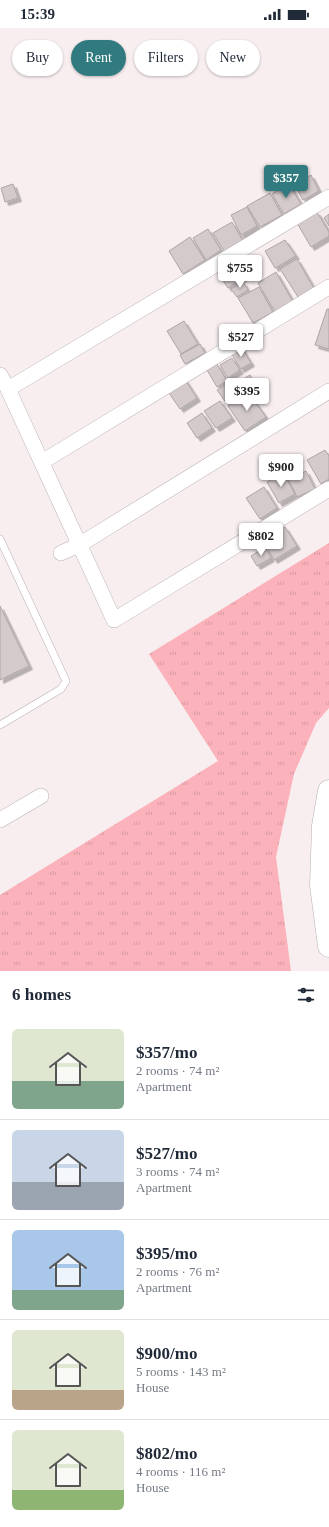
<!DOCTYPE html>
<html lang="en">
<head>
<meta charset="utf-8">
<style>
  body { margin:0; font-family:Georgia,serif; background:#f2f2f3; color:#1f2937; height:100vh; display:flex; flex-direction:column; font-size:15px; white-space:nowrap }
  * { box-sizing:border-box; margin:0 }
  p { font-size:13px; color:#747a83 }
  .icon { flex:none; width:22px; height:22px; fill:none; stroke:currentColor; stroke-width:2; stroke-linecap:round; stroke-linejoin:round }
  .map { position:relative; height:943px; overflow:hidden }
  .drawer { display:flex; flex-direction:column; background:#fff; flex:1 }
  .drawer>* { flex:none }
  .banner { position:absolute; left:12px; top:12px; width:305px; height:36px; display:flex; gap:8px }
  .price { position:absolute; translate:-50% -34px; padding:0 9px; border-radius:4px; background:#fff; color:#222; font-size:13px; line-height:26px; filter:drop-shadow(0 1px 2px #0008) }
  .price::after { content:''; position:absolute; left:50%; top:24px; width:12px; height:9px; margin-left:-6px; background:inherit; clip-path:polygon(0 0,100% 0,50% 100%) }
  .price.current { background:#317a7f; color:#fff }
  ul { padding:0; list-style:none }
  li { display:flex; align-items:center; gap:12px; height:100px; padding:0 12px }
  li+li { border-top:1px solid #e0e1e3 }
  li span { display:grid; place-items:center; flex:none; width:112px; height:80px; border-radius:6px; color:#555 }
  li>.icon { margin-inline-start:auto }
  span .icon { width:48px; height:48px; fill:#fffc; stroke-width:1 }
  li b { font-size:17px }
  h2 { display:flex; justify-content:space-between; align-items:center; height:48px; padding:0 12px; font-size:17px }
  .tag { padding:0 14px; border-radius:18px; background:#fff; box-shadow:0 1px 3px #0004; font-size:14px; line-height:36px }
  .tag.current { background:#317a7f; color:#fff }
  .status { display:flex; justify-content:space-between; align-items:center; height:28px; padding:0 20px; background:#fff; direction:ltr }
  .status svg { height:11px; fill:currentColor }
  .map>svg:first-child { display:block }
  .grass { fill:url(#grass-tufts) }
  .building { fill:#d4cacb; stroke:#aea5a6; filter:url(#shadow) }
  .lines { fill:none; stroke-linecap:round; stroke-linejoin:round }
  .lane-casing { stroke:#bab1b2; stroke-width:8 }
  .street-casing { stroke:#bab1b2; stroke-width:16 }
  .highway-casing { stroke:#bab1b2; stroke-width:23 }
  .lane { stroke:#fff; stroke-width:7 }
  .street { stroke:#fff; stroke-width:15 }
  .highway { stroke:#fff; stroke-width:22 }
</style>
</head>
<body>
<div class="status"><b>15:39</b><svg viewBox="0 0 49 12"><path d="M0 12V9h3v3zM5 12V6h3v6zM10 12V3h3v9zM15 12V0h3v12zM26 1h20v11H26zM47 4h2v5h-2z"/></svg></div>
<div class="map">
<svg width="329" height="943" viewBox="0 0 329 943">
  <defs>
    <pattern id="grass-tufts" width="24" height="20" patternUnits="userSpaceOnUse"><rect width="24" height="20" fill="#fcb2bb"/><path d="M3 7l-1-3M5 7V3M7 7l1-3M15 17l-1-3M17 17v-4M19 17l1-3" fill="none" stroke="#d899a1"/></pattern>
    <filter id="shadow"><feDropShadow dx="3.5" dy="3.5" stdDeviation="0" flood-color="#0004"/></filter>
  </defs>
  <rect width="100%" height="100%" fill="#f8eeef"/>
  <!-- grass -->
  <path class="grass" d="M329 515V680L316 695 294 746 276 829 291 943H0V867L218 733 149 626Z"/>
  <!-- building -->
  <path class="building" d="M311 147 319 163 303 172 294 156Z
    M13 156 18 170 5 174 1 160Z
    M289 156 301 176 284 186 272 166Z
    M270 165 282 187 260 199 247 178Z
    M247 179 257 198 241 207 231 187Z
    M317 184 329 204V208L311 219 297 195Z
    M329 186V198L324 190Z
    M232 194 243 213 225 224 213 205Z
    M208 201 221 222 206 232 193 210Z
    M190 209 205 232 183 246 169 223Z
    M285 212 296 228 275 240 265 223Z
    M237 227 250 245 228 260 216 242Z
    M297 231 315 262 300 272 280 241Z
    M276 244 295 277 277 287 258 255Z
    M243 254 248 262 237 269 231 261Z
    M259 259 273 284 253 295 238 270Z
    M327 281H329V321L315 317Z
    M184 293 198 316 181 326 167 303Z
    M200 316 205 325 185 336 180 327Z
    M241 319 251 335 241 341 231 325Z
    M232 330 240 342 228 350 220 337Z
    M217 336 227 353 217 359 207 342Z
    M250 347 254 354 242 362 237 355Z
    M184 350 197 370 180 381 167 362Z
    M234 351 241 363 225 373 217 362Z
    M248 364 266 389 245 403 228 378Z
    M220 373 232 390 216 400 204 383Z
    M202 385 212 400 197 410 187 395Z
    M325 422 329 428V451L321 456 307 432Z
    M306 443 315 461 297 469 288 451Z
    M283 445 295 466 279 475 267 454Z
    M264 459 277 480 260 491 246 470Z
    M285 499 297 518 274 532 263 512Z
    M265 519 271 530 257 538 251 528Z
    M0 578 29 638 0 652Z"/>
  <g class="lines">
    <defs>
      <path id="lane" d="M0 511 66 653 61 661 0 697"/>
      <path id="street" d="M0 347 8 361 114 592 329 461
        M8 361 329 169
        M42 434 329 259
        M61 525 79 517 329 363
        M0 792 41 768"/>
      <path id="highway" d="M329 763 323 798 321 857 329 918"/>
    </defs>
    <!-- lane casing -->
    <use href="#lane" class="lane-casing"/>
    <!-- street casing -->
    <use href="#street" class="street-casing"/>
    <!-- highway casing -->
    <use href="#highway" class="highway-casing"/>
    <!-- lane -->
    <use href="#lane" class="lane"/>
    <!-- street -->
    <use href="#street" class="street"/>
    <!-- highway -->
    <use href="#highway" class="highway"/>
  </g>
</svg>
<b class="price current" style="left:286px;top:171px">$357</b>
<b class="price" style="left:240px;top:261px">$755</b>
<b class="price" style="left:241px;top:330px">$527</b>
<b class="price" style="left:247px;top:384px">$395</b>
<b class="price" style="left:281px;top:460px">$900</b>
<b class="price" style="left:261px;top:529px">$802</b>
<div class="banner">
<a class="tag">Buy</a>
<a class="tag current">Rent</a>
<a class="tag">Filters</a>
<a class="tag">New</a>
</div>
</div>
<section class="drawer">
<h2>6 homes<svg class="icon" aria-label="filters" viewBox="0 0 24 24"><path d="M4 7h16M4 17h16"/><circle cx="9" cy="7" r="2"/><circle cx="15" cy="17" r="2"/></svg></h2>
<ul>
<li><span style="background:linear-gradient(#dfe7d0 65%,#7fa58c 0)"><svg class="icon" aria-label="home" viewBox="0 0 24 24"><path d="M3 11l9-7 9 7M6 9v11h12V9"/></svg></span><div><b>$357/mo</b><p>2 rooms · 74 m²</p><p>Apartment</p></div></li>
<li><span style="background:linear-gradient(#c9d6e8 65%,#9aa5b1 0)"><svg class="icon" aria-label="home" viewBox="0 0 24 24"><path d="M3 11l9-7 9 7M6 9v11h12V9"/></svg></span><div><b>$527/mo</b><p>3 rooms · 74 m²</p><p>Apartment</p></div></li>
<li><span style="background:linear-gradient(#a9c7e8 75%,#7fa58c 0)"><svg class="icon" aria-label="home" viewBox="0 0 24 24"><path d="M3 11l9-7 9 7M6 9v11h12V9"/></svg></span><div><b>$395/mo</b><p>2 rooms · 76 m²</p><p>Apartment</p></div></li>
<li><span style="background:linear-gradient(#dfe7d0 75%,#b9a48a 0)"><svg class="icon" aria-label="home" viewBox="0 0 24 24"><path d="M3 11l9-7 9 7M6 9v11h12V9"/></svg></span><div><b>$900/mo</b><p>5 rooms · 143 m²</p><p>House</p></div></li>
<li><span style="background:linear-gradient(#dfe7d0 75%,#8fb573 0)"><svg class="icon" aria-label="home" viewBox="0 0 24 24"><path d="M3 11l9-7 9 7M6 9v11h12V9"/></svg></span><div><b>$802/mo</b><p>4 rooms · 116 m²</p><p>House</p></div></li>
</ul>
</section>
</body>
</html>
